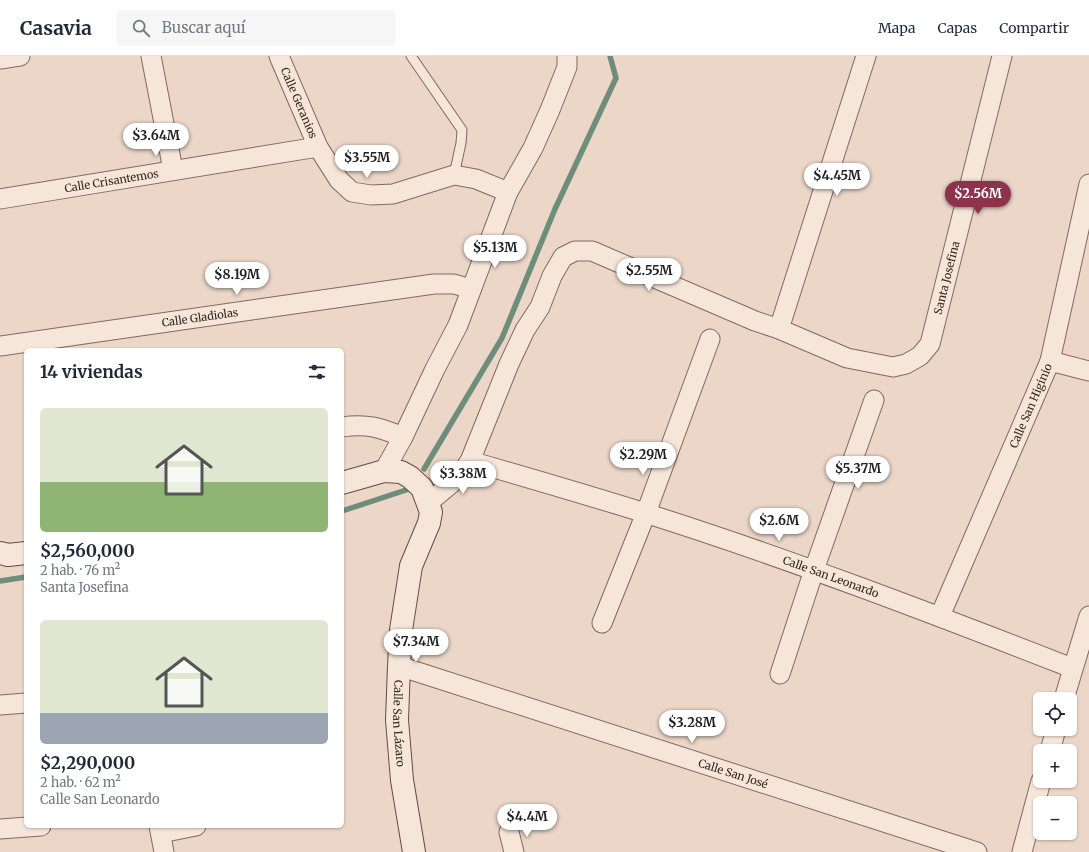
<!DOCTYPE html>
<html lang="es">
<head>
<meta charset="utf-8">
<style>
  body { margin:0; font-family:Merriweather,serif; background:#f6f6f7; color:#1f2937; height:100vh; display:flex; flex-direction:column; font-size:15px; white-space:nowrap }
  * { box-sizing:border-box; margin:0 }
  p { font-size:13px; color:#747a83 }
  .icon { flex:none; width:22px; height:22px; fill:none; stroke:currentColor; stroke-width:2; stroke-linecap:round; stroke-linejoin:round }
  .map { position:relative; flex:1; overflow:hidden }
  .panel { position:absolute; left:24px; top:292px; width:320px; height:480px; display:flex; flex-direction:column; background:#fff; border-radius:6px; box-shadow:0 1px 3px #0004 }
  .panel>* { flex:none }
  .tools { position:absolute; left:1033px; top:636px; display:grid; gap:8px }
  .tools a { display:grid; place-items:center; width:44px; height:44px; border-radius:6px; background:#fff; box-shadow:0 1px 3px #0004; font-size:20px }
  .price { position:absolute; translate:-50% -34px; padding:0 9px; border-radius:14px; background:#fff; color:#222; font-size:13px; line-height:26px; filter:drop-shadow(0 1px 2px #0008) }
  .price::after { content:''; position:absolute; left:50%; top:24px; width:12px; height:9px; margin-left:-6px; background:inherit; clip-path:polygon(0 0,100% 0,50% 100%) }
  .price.active { background:#8f334c; color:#fff }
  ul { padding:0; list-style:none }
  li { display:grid; align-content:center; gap:8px; height:212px; padding:0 16px }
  li span { display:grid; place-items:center; height:124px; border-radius:6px; color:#555 }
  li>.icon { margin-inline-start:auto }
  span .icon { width:72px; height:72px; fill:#fffc; stroke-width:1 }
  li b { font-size:17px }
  h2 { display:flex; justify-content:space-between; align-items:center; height:48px; padding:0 16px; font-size:17px }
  header { display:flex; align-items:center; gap:24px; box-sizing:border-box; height:56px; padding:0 20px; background:#fff; border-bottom:1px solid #e0e1e3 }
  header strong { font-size:19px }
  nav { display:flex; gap:22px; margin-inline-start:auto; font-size:14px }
  .search { width:280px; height:36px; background:#f6f6f7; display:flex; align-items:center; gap:10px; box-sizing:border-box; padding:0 14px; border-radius:6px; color:#747a83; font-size:15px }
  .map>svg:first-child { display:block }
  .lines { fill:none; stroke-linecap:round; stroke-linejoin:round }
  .stream { stroke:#6f8d7d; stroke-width:5.5 }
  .service-casing { stroke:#85685e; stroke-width:11 }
  .minor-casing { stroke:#85685e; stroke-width:21 }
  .secondary-casing { stroke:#674a41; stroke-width:24 }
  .service { stroke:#f6e6da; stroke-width:9 }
  .minor { stroke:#f6e6da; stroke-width:19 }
  .secondary { stroke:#f6e6da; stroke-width:22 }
  .labels { text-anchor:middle; stroke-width:3; stroke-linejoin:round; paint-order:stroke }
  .street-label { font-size:11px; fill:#372520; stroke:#f3e3d6 }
</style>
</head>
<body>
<header>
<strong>Casavia</strong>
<div class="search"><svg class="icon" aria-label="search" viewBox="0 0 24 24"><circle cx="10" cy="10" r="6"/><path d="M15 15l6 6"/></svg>Buscar aquí</div>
<nav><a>Mapa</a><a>Capas</a><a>Compartir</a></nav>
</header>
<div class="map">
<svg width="1089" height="796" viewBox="0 0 1089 796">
  <rect width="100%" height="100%" fill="#ebd6c7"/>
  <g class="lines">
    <!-- stream -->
    <path class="stream" d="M424 413 502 282 555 153 616 22 610 0
      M342 455 409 433
      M0 525 26 521"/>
    <defs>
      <path id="service" d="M411 0 462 74 461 87 454 119"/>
      <g id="minor">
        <path d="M151 0 173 114"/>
        <path id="s1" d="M279 0 318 91 339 124 352 136 371 139 393 138 454 119 476 123 508 136"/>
        <path d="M0 3 20 0"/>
        <path id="s2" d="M0 143 318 91"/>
        <path d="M779 273 866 0"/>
        <path id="s3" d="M0 290 434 228H454L471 233"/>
        <path d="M1050 305 1089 315"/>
        <path d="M342 371C367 367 381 372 403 381"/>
        <path id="s4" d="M470 405C529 422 587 439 645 457 790 503 931 557 1072 612"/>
        <path d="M384 415 403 381 435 313 458 269 508 136 533 92 550 54 567 11V0"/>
        <path id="s5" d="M428 447 459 421 470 405 509 308 525 274 540 251 552 220 563 201 575 195H592L755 265 779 273 847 302 893 311 906 308 920 300 930 288 1002 0"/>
        <path id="s6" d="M940 560 1050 305 1089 128"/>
        <path d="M602 567 646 457 710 283"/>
        <path id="s7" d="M399 610 977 796"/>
        <path d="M780 618 814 514 874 344"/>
        <path d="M1064 643 1089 560"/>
        <path d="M0 649 26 647"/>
        <path d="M1050 695 1056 673"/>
        <path d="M159 770 164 796"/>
        <path d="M0 773 41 770"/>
        <path d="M509 776 514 796"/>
        <path d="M161 777 196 770"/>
        <path d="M1022 796 1041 725"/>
      </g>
      <g id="secondary">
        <path id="s8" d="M342 427 384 415 401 416 410 421 422 432 431 456 429 467 411 510 401 574 399 610 397 664 402 724 414 796"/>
        <path d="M0 497 8 499 26 497"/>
      </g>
    </defs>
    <!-- service casing -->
    <use href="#service" class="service-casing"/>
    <!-- minor casing -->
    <use href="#minor" class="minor-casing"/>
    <!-- secondary casing -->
    <use href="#secondary" class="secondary-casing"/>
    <!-- service -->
    <use href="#service" class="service"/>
    <!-- minor -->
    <use href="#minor" class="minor"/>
    <!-- secondary -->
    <use href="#secondary" class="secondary"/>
  </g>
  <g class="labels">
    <!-- street labels -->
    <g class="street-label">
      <text dy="4" stroke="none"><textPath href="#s1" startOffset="51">Calle Geranios</textPath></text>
      <text dy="4" stroke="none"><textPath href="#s2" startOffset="113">Calle Crisantemos</textPath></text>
      <text dy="4" stroke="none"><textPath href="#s5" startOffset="752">Santa Josefina</textPath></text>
      <text dy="4" stroke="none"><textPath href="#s3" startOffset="202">Calle Gladiolas</textPath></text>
      <text dy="4" stroke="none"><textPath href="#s6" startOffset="229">Calle San Higinio</textPath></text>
      <text dy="4" stroke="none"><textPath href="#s4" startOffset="379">Calle San Leonardo</textPath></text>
      <text dy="4" stroke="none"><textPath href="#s8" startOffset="329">Calle San Lázaro</textPath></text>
      <text dy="4" stroke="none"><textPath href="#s7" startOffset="351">Calle San José</textPath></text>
    </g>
  </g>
</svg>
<div class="tools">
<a><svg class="icon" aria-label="locate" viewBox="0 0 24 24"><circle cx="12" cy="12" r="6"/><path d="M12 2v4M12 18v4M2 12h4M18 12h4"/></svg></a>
<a>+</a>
<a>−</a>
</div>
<b class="price" style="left:156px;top:101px">$3.64M</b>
<b class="price" style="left:367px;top:123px">$3.55M</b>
<b class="price" style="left:837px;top:141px">$4.45M</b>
<b class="price active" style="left:978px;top:159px">$2.56M</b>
<b class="price" style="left:495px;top:213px">$5.13M</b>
<b class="price" style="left:649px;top:236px">$2.55M</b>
<b class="price" style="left:237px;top:240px">$8.19M</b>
<b class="price" style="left:643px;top:420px">$2.29M</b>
<b class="price" style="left:858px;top:434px">$5.37M</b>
<b class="price" style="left:463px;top:439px">$3.38M</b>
<b class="price" style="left:779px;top:486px">$2.6M</b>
<b class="price" style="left:416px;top:607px">$7.34M</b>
<b class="price" style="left:692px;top:688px">$3.28M</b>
<b class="price" style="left:527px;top:782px">$4.4M</b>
<section class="panel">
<h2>14 viviendas<svg class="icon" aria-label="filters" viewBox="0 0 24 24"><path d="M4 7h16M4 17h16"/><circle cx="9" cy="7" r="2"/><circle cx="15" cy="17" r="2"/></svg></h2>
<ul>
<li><span style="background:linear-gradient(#dfe7d0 60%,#8fb573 0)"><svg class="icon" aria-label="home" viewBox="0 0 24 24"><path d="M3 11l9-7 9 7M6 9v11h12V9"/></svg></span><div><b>$2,560,000</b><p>2 hab. · 76 m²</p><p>Santa Josefina</p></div></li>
<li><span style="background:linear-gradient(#dfe7d0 75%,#9aa5b1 0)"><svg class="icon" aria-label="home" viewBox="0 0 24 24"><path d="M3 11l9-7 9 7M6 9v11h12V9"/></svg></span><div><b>$2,290,000</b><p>2 hab. · 62 m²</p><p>Calle San Leonardo</p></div></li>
</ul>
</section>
</div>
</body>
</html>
